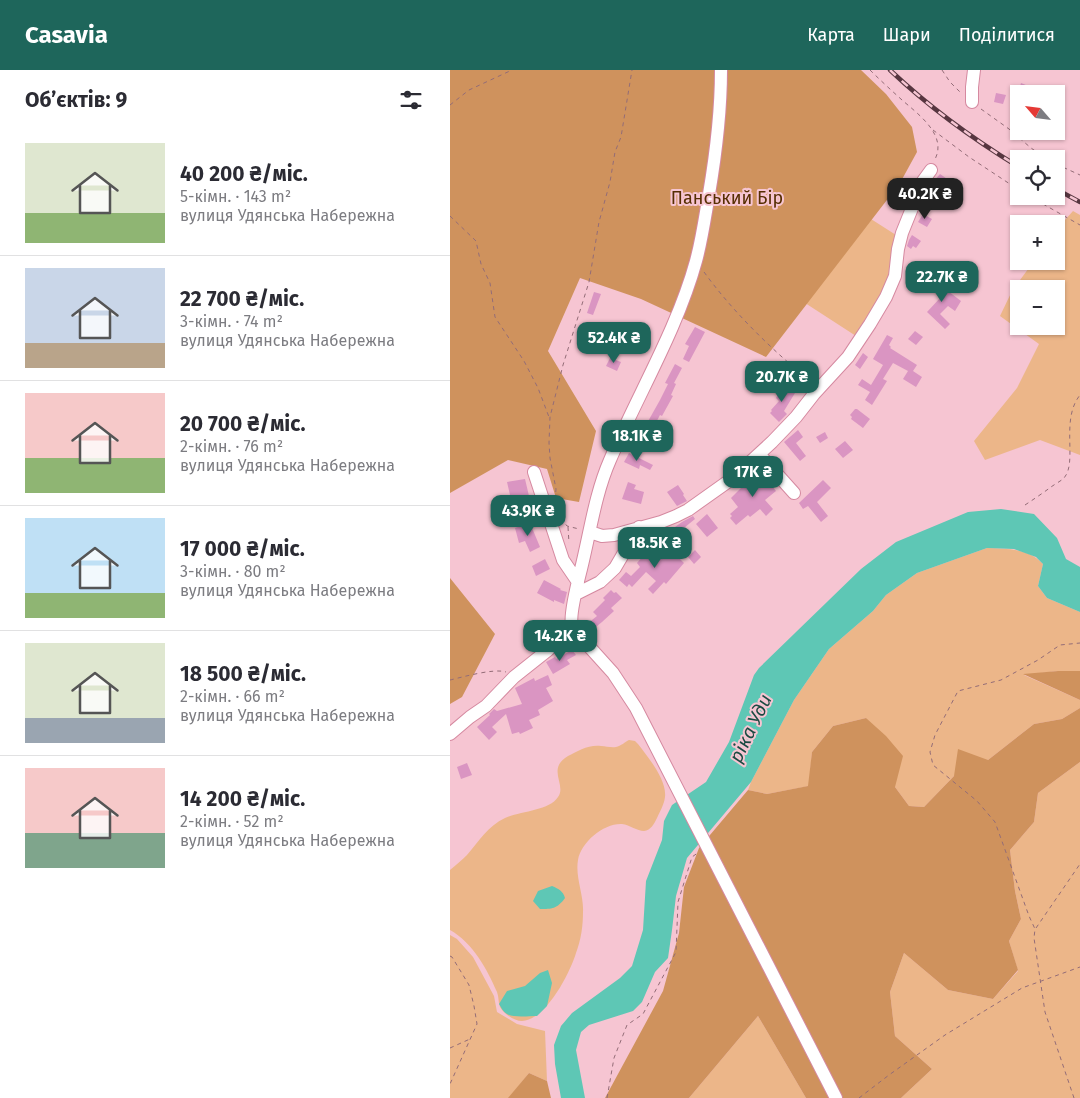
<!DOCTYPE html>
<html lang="uk">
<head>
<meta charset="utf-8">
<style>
  body { margin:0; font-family:"Fira Sans",sans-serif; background:#f2f2f3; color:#2b2b33; height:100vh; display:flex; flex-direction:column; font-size:19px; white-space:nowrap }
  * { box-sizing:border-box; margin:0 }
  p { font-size:16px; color:#7c7c81 }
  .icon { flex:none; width:28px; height:28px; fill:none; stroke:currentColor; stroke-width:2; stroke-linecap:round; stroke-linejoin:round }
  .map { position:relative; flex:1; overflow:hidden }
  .sheet { display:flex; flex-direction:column; background:#fff; width:450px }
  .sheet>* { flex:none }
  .needle { width:32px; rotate:298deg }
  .tools { position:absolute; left:560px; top:15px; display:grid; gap:10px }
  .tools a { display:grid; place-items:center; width:55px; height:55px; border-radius:0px; background:#fff; box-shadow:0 1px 4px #0004; font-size:25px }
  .price { position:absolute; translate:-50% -42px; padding:0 11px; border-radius:10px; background:#1e665b; color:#fff; font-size:16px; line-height:32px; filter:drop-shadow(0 1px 2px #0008) }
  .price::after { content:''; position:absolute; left:50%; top:30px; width:15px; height:11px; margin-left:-8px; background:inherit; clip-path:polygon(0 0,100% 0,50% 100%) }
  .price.selected { background:#222; color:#fff }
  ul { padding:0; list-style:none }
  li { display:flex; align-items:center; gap:15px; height:125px; padding:0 25px }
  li+li { border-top:1px solid #e1e1e2 }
  li span { display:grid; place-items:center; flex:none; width:140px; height:100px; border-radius:0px; color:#555 }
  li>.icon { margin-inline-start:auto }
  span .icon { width:60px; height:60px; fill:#fffc; stroke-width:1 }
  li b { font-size:21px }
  h2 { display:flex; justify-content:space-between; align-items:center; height:60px; padding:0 25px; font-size:21px }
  header { display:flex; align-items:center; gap:30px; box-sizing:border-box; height:70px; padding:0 25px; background:#1e665b; color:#fff }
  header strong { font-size:24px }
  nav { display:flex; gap:28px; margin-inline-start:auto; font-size:18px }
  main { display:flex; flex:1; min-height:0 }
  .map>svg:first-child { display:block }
  .green { fill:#ecb689; fill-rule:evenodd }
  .forest { fill:#cf925d }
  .water { fill:#5ec7b5 }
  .building { fill:#da95c2 }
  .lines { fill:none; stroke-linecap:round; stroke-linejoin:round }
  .minor-casing { stroke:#d589a0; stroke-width:14 }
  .path { stroke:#936c77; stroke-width:1; stroke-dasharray:4 4; stroke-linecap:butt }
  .minor { stroke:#fff; stroke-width:12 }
  .rail-casing { stroke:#573640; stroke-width:4.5 }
  .rail { stroke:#f6c5d2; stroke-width:2.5; stroke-dasharray:8; stroke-linecap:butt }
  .labels { text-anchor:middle; stroke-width:4; stroke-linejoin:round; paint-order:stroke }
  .park-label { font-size:18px; fill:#562e02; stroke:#f6c5d2 }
  .water-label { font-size:19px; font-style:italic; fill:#1b4a42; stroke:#f6c5d2 }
</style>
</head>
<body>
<header>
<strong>Casavia</strong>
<nav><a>Карта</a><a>Шари</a><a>Поділитися</a></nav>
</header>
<main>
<section class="sheet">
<h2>Об’єктів: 9<svg class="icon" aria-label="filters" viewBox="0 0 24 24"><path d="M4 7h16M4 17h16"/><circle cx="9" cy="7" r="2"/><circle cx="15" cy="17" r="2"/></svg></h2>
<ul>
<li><span style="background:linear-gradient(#dfe7d0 70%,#8fb573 0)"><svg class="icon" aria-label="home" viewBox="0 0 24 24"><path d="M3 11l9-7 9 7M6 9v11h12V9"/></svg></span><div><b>40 200 ₴/міс.</b><p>5-кімн. · 143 m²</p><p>вулиця Удянська Набережна</p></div></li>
<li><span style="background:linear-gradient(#c9d6e8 75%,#b9a48a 0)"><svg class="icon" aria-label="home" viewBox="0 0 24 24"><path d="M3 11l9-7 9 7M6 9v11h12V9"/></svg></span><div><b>22 700 ₴/міс.</b><p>3-кімн. · 74 m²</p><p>вулиця Удянська Набережна</p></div></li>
<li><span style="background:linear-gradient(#f6c9c9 65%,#8fb573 0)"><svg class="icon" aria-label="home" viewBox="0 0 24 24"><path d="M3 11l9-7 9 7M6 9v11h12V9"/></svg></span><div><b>20 700 ₴/міс.</b><p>2-кімн. · 76 m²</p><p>вулиця Удянська Набережна</p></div></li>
<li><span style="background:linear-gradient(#bfe0f5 75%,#8fb573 0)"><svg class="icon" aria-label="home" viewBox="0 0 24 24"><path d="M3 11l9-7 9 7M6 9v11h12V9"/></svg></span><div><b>17 000 ₴/міс.</b><p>3-кімн. · 80 m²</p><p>вулиця Удянська Набережна</p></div></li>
<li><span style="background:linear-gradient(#dfe7d0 75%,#9aa5b1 0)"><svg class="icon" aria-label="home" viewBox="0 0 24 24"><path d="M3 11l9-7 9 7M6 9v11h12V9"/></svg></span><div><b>18 500 ₴/міс.</b><p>2-кімн. · 66 m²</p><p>вулиця Удянська Набережна</p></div></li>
<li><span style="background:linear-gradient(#f6c9c9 65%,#7fa58c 0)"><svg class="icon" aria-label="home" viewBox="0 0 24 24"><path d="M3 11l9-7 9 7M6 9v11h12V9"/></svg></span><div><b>14 200 ₴/міс.</b><p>2-кімн. · 52 m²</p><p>вулиця Удянська Набережна</p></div></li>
</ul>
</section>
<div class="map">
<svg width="630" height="1028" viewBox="0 0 630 1028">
  <rect width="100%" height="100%" fill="#f6c5d2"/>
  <!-- green -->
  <path class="green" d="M623 141 630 145V385L590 370 535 390 524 371 567 318 589 274 550 246 562 221 584 191H606V160ZM569 219H606V256H569Z
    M410 142 446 165 439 206 436 215 406 266 352 231Z
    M537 478C557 479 579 478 593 494L588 516 597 528 630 542V601H608L574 605 630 630V638L612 649 584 654 538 690 504 706 474 737 459 736 445 717 416 648 383 656 362 682 359 716 317 724 298 720 301 712 344 630 379 579 423 541 436 525 467 503Z
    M179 670 185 671 188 674C198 687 217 710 215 727 214 735 210 741 207 748 204 754 201 760 194 761 187 761 180 755 172 754 154 753 131 772 128 790 125 807 134 825 133 842 133 856 131 870 126 883 120 903 96 950 72 951 64 951 54 944 50 937 48 932 49 927 47 922 37 899 23 873 0 860V800C6 795 12 790 17 785 29 771 38 756 55 748 70 741 99 741 108 727 117 715 96 699 118 686 127 681 140 674 151 676 156 676 161 678 166 677 171 676 175 672 179 670Z
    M630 692V1028H451L482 999 445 966 440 922 454 883 498 920 543 929 568 901 559 871 571 849 565 821 560 780 584 752 588 723Z
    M0 865 7 869 23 887 44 926 47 942 67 954 95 961 97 1011 79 1003 59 1028H0Z
    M308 946 356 1028H239Z"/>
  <!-- forest -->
  <path class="forest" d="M0 0H411L436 24 462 57 467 82 450 113 316 287 191 229 130 208 98 281 146 361 129 432 106 428 97 399 58 390 0 423Z
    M0 508 45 564 12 627 0 634Z
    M608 601H630V630L573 604Z
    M630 638V692L588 723 584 752 560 780 565 821 571 849 559 871 568 900 543 929 498 920 454 883 440 922 445 966 482 999 451 1028H356L308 946 239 1028H155L213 921 229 863 234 817 249 778 298 720 317 724 358 716 362 682 383 656 416 648 436 666 453 686 445 717 459 736 474 737 504 706 508 679 538 690 584 654 612 649Z
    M79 1003 97 1011 101 1028H58Z"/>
  <!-- water -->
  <path class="water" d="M551 439 584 444 607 468 616 489 630 497V542L597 528 588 516 593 494 586 487 564 479 537 478 467 503 436 525 423 541 379 579 344 630 301 712 237 788 226 826 222 860 218 888 205 902 192 932 183 941 139 955 131 962 126 980 135 1028H111L105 994 104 975 111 956 122 943 170 908 182 896 193 860 196 811 212 770 214 751 222 735 256 712 279 672 304 605 309 598 411 499 446 472 518 442Z
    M102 816C109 819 113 821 115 828 107 839 102 839 90 839L83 831 88 821Z
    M98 900 102 913 97 936 87 946C79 946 63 948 57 944 53 942 51 937 49 934L57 921 75 916 90 903Z"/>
  <!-- building -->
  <path class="building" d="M571 13 583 18 581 24H568Z
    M546 23 556 25 553 34 544 32Z
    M490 104 503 113 489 138 478 132 488 114 484 111Z
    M473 144 482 149 477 157 468 152Z
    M462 165 471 171 466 178 463 176 461 179 457 176 459 170Z
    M487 207 493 213 490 215 511 231 505 241 498 236 490 244 500 254 495 259 477 242 491 227 479 215Z
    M144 222 151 224 143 245 137 243Z
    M245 257 255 262 239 292 233 289 239 276 235 274Z
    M465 261 473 267 466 275 458 269Z
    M437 265 443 268 439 275 441 277 440 278 467 295 463 301 472 307 466 317 453 309 458 301 443 293 433 309 437 311 422 335 415 330 420 322 408 315 412 309 421 315 433 295 423 289Z
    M413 283 418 287 410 299 405 295Z
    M160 288 171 292 167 301 156 296Z
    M225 294 232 298 224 313 226 314 221 325 223 326 212 346 210 345 199 366 192 362 210 330 218 314 215 313Z
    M334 315 345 323 334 341 337 344 329 352 320 343 322 341 321 340 329 331 326 328Z
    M405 339H407L420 349 413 358 401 349 402 347 400 345Z
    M348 360 353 367 346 373 356 386 350 391 334 372Z
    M375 362 378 368 370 373 366 367Z
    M395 371 403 380 393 388 385 379Z
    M179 383 203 395 200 400 190 395 189 399 174 392Z
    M311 398 317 405 315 407 326 421 315 430 323 439 316 446 310 439 300 447 298 445 286 455 280 448 282 446 280 444 288 437 281 428Z
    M75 409 79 426 67 428 73 441 61 447 57 438 59 437 57 426 60 425 57 412Z
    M373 410 381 418 367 432 378 446 371 452 358 436 353 439 349 433Z
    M178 412 186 415 184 419 194 422 191 434 172 429Z
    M228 415 234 424 233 425 237 431 227 436 217 422Z
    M257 444 268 458 257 467 246 454Z
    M243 446 245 449 229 462 225 457 232 452Z
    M80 453 90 477 80 482 75 471 69 473 65 458Z
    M201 477 211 486 215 482 218 485 222 481 234 493 216 514 214 512 203 524 198 519 206 511 196 502 182 517 179 514 177 517 169 510 176 502 181 506 190 497 187 493Z
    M245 480 251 487 244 494 238 487Z
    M95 489 100 499 86 506 82 496Z
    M94 510 111 519 110 520 117 522 114 534 104 530V532L87 523Z
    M161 520 164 523 166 522 172 528 161 538 164 541 152 552 142 560 137 554 147 546 143 542 155 530 153 528Z
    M122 580 126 585 117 590 120 594 103 604 96 592 105 587 106 589Z
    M98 605 102 615 96 618 103 631 88 640 90 645 79 650 83 658 70 664 69 662 62 664 56 644 42 657 47 662 39 670 27 657 40 645 39 644 44 639 47 641 72 634 65 618 84 608 85 611Z
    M17 693 22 705 11 709 7 697Z"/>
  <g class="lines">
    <defs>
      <path id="minor" d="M271 0C271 42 266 83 259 124 255 147 252 169 246 191 227 260 188 324 160 390 145 424 140 463 131 499 128 511 119 546 122 555 122 556 125 561 126 562L163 603 186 638 386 1028
        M522 32V17L524 0
        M309 384 344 423
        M84 402 113 490 128 512
        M140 462 152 466 164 465 211 452 226 446 238 440 283 408 322 372 346 347 364 324 398 287 420 254 436 227 445 206 448 179 452 163 473 111 481 100
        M126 524 150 512 165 498 189 457
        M0 664 20 647 36 636 64 607 98 580 122 556"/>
    </defs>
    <!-- minor casing -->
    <use href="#minor" class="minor-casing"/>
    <!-- path -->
    <path class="path" d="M420 0C430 10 441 20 452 30 468 44 499 66 484 91
      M492 0 500 12 512 24
      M0 35 19 20 62 0
      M531 39 559 59 581 78 597 89
      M483 60 519 87 569 120
      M606 94 630 105
      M579 126 630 155
      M0 146 26 171 31 194 40 213 45 247 74 291 88 318 99 347
      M254 202C283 242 322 280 360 311
      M105 430 106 419 100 388 99 373 100 347 113 295 139 212 149 152 160 112 165 82 171 67 182 0
      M575 435C584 429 593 423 601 417 605 414 611 411 614 408 628 392 610 350 630 325
      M111 448 117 456 129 459
      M118 457 119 473
      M0 610C13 607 44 598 56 602
      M586 858 630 794
      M0 886 2 887 19 915 24 936 27 954 0 1014
      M0 978 20 969
      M157 1028 164 988 177 955 193 944 226 882 228 832 242 787 249 782
      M409 1028 439 1005 495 965 572 918 630 897
      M624 1028 595 942 584 868 585 859 579 846 545 752 527 731 483 695 480 682 485 665 508 621 551 610 588 590 610 575 630 573"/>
    <!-- minor -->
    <use href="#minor" class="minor"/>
    <defs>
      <path id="rail" d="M440 0C479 37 523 69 569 97
        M606 119 630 132"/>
    </defs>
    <!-- rail casing -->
    <use href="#rail" class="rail-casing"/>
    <!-- rail -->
    <use href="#rail" class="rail"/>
  </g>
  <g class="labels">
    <!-- park labels -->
    <g class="park-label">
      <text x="277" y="134">Панський Бір</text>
    </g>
    <!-- water labels -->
    <g class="water-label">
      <text transform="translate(300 658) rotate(-64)" y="7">ріка Уди</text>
    </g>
  </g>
</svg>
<div class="tools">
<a><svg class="needle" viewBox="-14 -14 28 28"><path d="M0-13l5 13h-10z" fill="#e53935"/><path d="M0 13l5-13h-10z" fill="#7c7c81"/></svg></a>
<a><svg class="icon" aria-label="locate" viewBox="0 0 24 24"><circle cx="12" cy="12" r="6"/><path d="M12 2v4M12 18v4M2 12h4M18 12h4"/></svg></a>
<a>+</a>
<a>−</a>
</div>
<b class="price selected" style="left:475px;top:150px">40.2K ₴</b>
<b class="price" style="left:492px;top:233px">22.7K ₴</b>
<b class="price" style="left:164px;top:294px">52.4K ₴</b>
<b class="price" style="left:332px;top:333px">20.7K ₴</b>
<b class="price" style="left:187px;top:392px">18.1K ₴</b>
<b class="price" style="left:303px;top:428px">17K ₴</b>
<b class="price" style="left:78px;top:467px">43.9K ₴</b>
<b class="price" style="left:205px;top:499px">18.5K ₴</b>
<b class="price" style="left:110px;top:592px">14.2K ₴</b>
</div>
</main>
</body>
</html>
